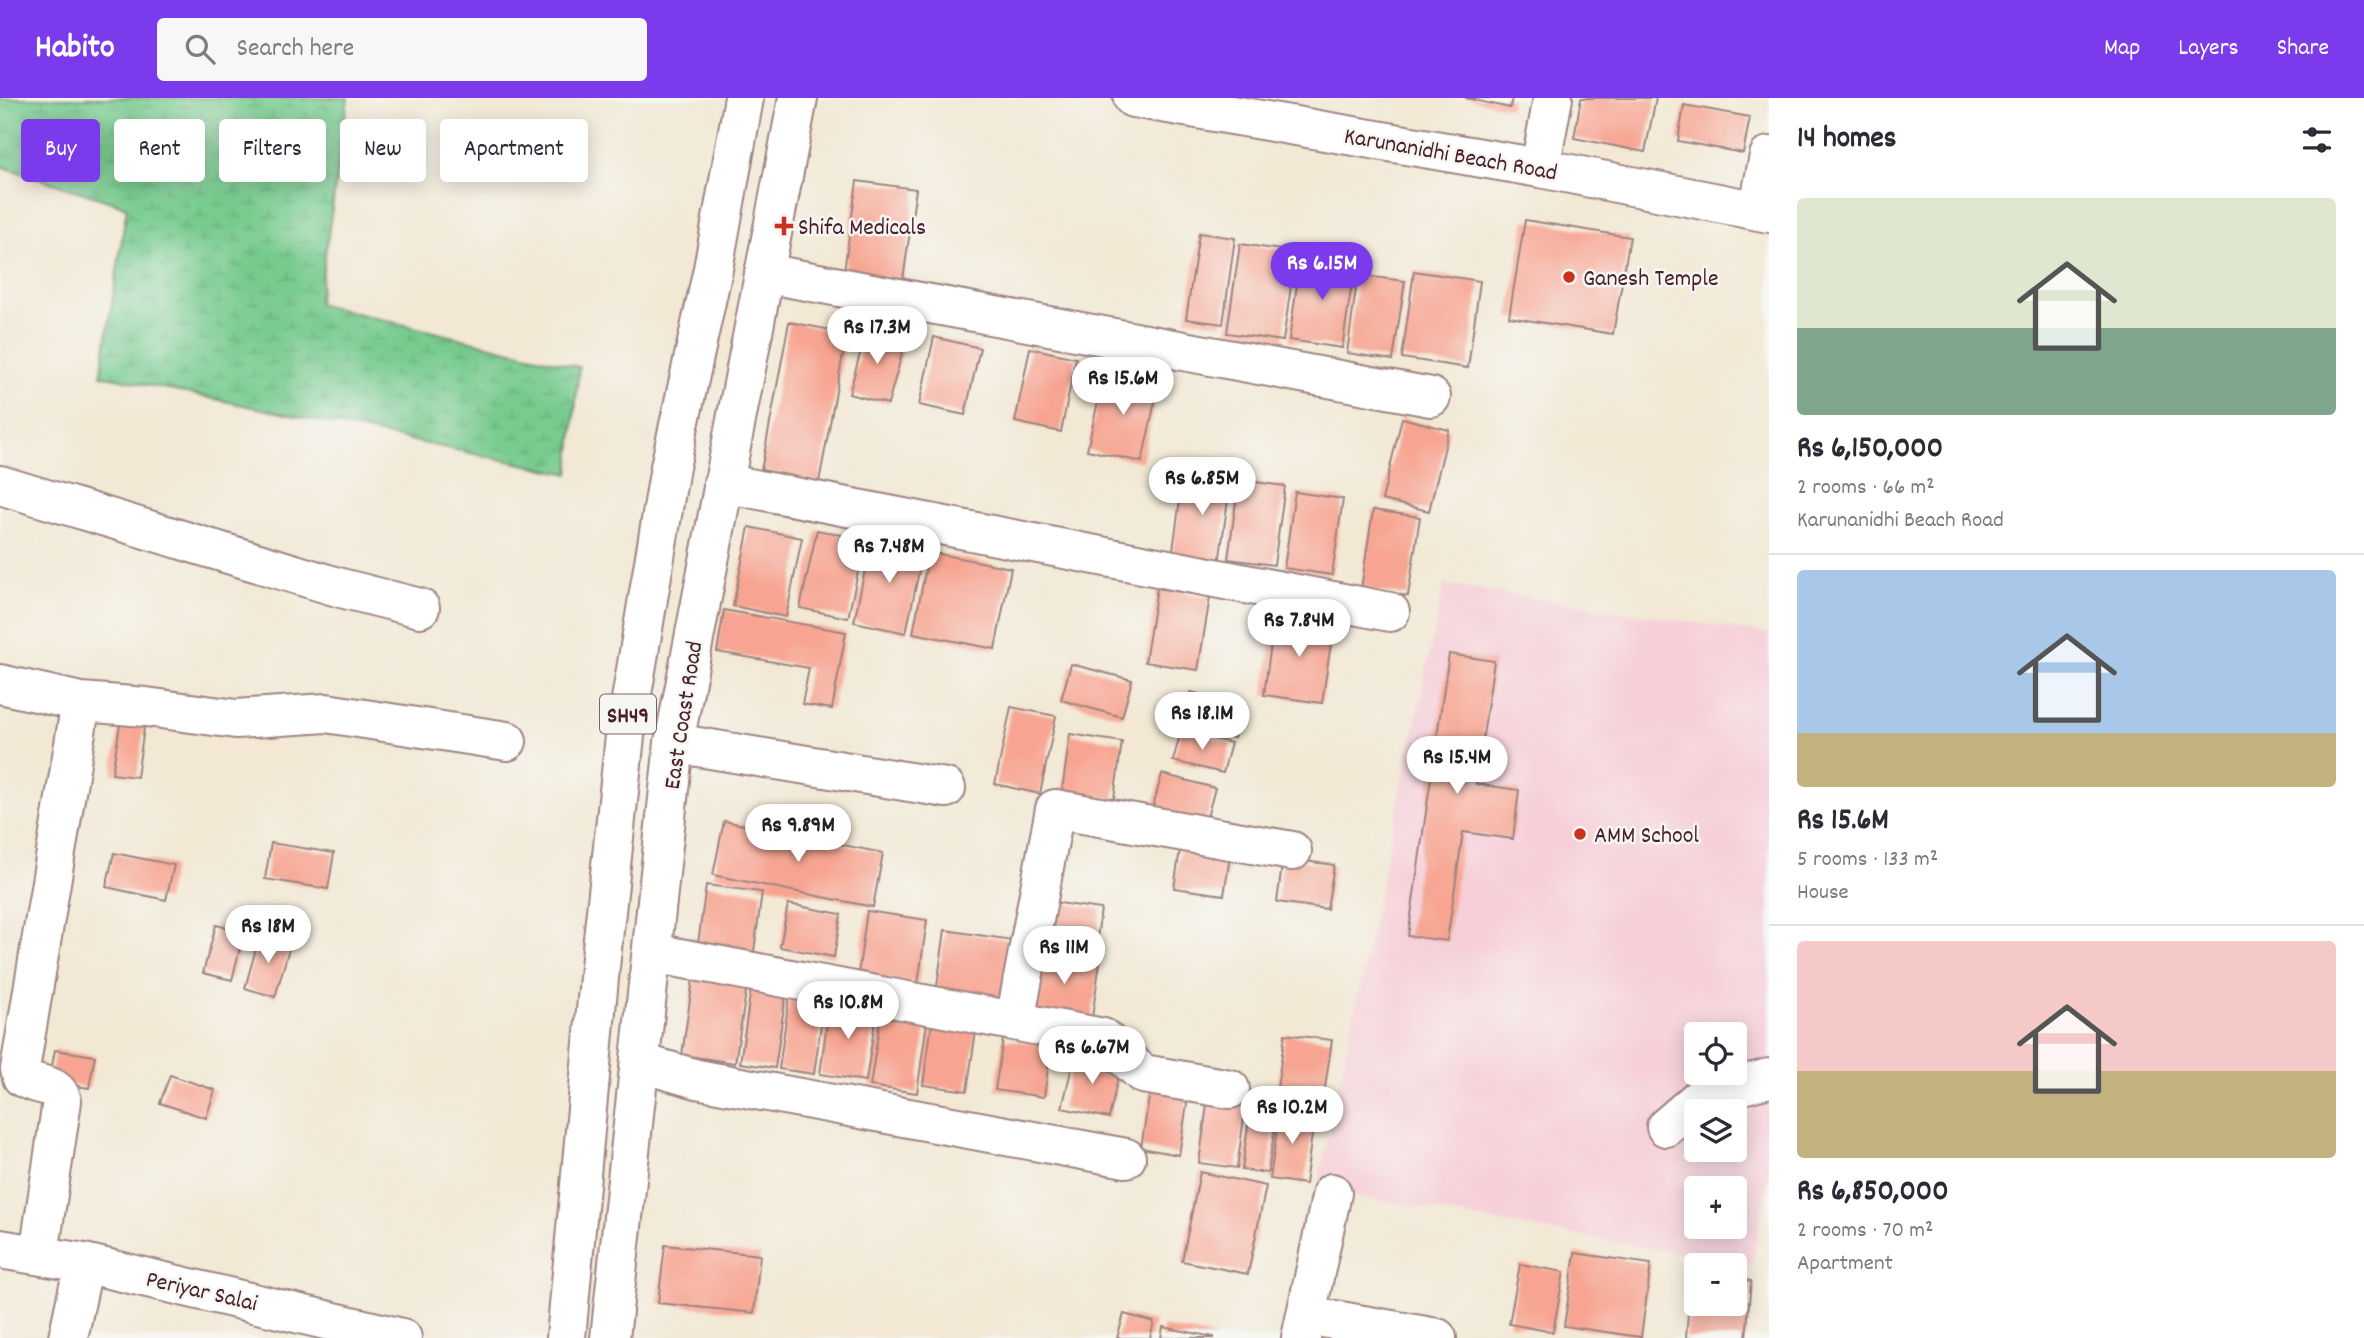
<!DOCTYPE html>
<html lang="en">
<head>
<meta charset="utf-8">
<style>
  body { margin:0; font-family:Dekko,sans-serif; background:#f7f7f7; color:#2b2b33; height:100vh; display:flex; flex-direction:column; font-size:26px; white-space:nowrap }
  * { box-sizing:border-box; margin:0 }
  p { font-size:23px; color:#7c7c81 }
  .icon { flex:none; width:38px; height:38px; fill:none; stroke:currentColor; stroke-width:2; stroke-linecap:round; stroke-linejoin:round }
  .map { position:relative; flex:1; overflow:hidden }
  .sheet { display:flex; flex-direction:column; background:#fff; width:595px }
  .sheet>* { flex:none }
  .hud { position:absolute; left:21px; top:21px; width:665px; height:63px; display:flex; gap:14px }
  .fabs { position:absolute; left:1684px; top:924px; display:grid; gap:14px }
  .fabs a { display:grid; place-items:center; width:63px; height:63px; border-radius:7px; background:#fff; box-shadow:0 4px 18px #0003; font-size:35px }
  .price { position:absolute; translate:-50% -60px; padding:0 16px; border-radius:24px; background:#fff; color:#222; font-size:23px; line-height:46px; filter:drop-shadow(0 2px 4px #0008) }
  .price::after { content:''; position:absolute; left:50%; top:42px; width:21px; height:16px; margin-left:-10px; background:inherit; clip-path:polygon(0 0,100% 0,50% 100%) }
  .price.active { background:#7c3aed; color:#fff }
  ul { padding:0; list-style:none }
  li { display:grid; align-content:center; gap:14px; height:371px; padding:0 28px }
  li+li { border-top:2px solid #e1e1e2 }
  li span { display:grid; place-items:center; height:217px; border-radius:7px; color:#555 }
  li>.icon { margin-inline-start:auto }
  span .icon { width:126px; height:126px; fill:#fffc; stroke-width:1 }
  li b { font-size:30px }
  h2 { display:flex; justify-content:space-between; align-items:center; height:84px; padding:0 28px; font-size:30px }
  .tag { padding:0 24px; border-radius:7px; background:#fff; box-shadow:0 4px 18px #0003; font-size:24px; line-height:63px }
  .tag.active { background:#7c3aed; color:#fff }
  header { display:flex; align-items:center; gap:42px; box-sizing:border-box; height:98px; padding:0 35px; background:#7c3aed; color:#fff }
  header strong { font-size:33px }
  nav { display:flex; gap:38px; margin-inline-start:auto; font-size:24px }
  .search { width:490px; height:63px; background:#f7f7f7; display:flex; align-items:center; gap:18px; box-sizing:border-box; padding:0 24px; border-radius:7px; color:#7c7c81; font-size:26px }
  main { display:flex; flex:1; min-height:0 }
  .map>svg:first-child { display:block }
  .built { fill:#f6cfd8; fill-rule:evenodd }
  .wetland { fill:url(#wetland-marsh); stroke:#60755d; stroke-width:2 }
  .building { fill:#f7a592 }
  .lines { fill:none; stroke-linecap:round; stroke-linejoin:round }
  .minor-casing { stroke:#9e8480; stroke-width:42 }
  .major-casing { stroke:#9e8480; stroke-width:42 }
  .minor { stroke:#fff; stroke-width:38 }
  .major { stroke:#fff; stroke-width:38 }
  .poi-dot { fill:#c8321e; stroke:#f6f6f2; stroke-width:2.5 }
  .labels { text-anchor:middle; stroke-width:5; stroke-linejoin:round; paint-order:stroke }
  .shield { fill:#f6f6f2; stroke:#7e6067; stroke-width:2 }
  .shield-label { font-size:23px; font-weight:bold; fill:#4a1f2b }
  .street-label { font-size:24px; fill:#4a1f2b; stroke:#f6f6f2 }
  .poi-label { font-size:24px; fill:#4a1f2b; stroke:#f6f6f2; text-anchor:start }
</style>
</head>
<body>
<header>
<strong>Habito</strong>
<div class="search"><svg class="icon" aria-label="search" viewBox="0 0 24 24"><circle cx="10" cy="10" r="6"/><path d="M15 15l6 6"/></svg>Search here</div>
<nav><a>Map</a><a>Layers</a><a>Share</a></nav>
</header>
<main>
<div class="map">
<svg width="1769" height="1240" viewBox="0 0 1769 1240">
  <defs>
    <pattern id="wetland-marsh" width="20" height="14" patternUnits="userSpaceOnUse" patternTransform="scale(1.75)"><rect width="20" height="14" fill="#77cb8f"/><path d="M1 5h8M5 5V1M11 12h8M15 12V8" fill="none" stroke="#68ae7c"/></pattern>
  </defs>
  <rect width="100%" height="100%" fill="#f6f6f2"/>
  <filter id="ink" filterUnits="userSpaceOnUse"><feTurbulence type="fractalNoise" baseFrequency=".0143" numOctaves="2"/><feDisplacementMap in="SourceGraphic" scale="14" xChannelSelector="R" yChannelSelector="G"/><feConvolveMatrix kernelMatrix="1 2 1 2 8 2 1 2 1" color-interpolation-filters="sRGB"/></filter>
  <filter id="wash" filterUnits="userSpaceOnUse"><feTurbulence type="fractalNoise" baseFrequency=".00686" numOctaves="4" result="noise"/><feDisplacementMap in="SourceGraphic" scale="28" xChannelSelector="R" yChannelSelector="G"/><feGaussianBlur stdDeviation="1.57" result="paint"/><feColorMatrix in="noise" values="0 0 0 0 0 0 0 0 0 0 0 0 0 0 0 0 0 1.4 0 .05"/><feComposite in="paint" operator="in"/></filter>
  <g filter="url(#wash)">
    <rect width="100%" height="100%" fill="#f2e8d4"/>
    <!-- built -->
    <path class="built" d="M1444 486 1769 536V1075L1752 1168 1317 1092ZM1696 936H1734V975H1696ZM1696 1013H1734V1052H1696ZM1696 1090H1734V1129H1696Z"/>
    <!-- wetland -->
    <path class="wetland" d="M0 0H348L318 206 579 269 569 376 101 277 127 109 0 68Z"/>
    <g id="blocks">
      <!-- building -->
      <path class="building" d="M1465 0H1512L1510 10Z
        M1581 0H1656L1645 54 1574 40Z
        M1684 7 1750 19 1743 55 1678 43Z
        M857 83 916 91 903 182 844 173Z
        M1525 122 1630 139 1613 236 1509 219Z
        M1199 135 1235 140 1223 226 1186 221Z
        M1240 146 1296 154 1283 243 1227 235Z
        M1301 159 1355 166 1342 250 1289 242Z
        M1414 173 1480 183 1468 270 1402 260Z
        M1358 177 1405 183 1393 262 1347 255Z
        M789 224 847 235 819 384 761 373Z
        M867 230 906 241 888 306 849 296Z
        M934 239 980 250 965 317 919 307Z
        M1030 250 1076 260 1061 334 1015 324Z
        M1105 273 1159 285 1142 364 1087 352Z
        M1402 320 1449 332 1429 413 1382 402Z
        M1184 373 1231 380 1219 466 1172 459Z
        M1239 382 1285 388 1274 467 1228 461Z
        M1295 394 1343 401 1332 477 1284 470Z
        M1373 412 1420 419 1408 498 1361 491Z
        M749 429 802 440 786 519 733 508Z
        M817 432 865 442 848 520 800 510Z
        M872 439 924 450 906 535 854 524Z
        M929 454 1011 470 995 551 913 535Z
        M1157 490 1210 499 1198 572 1145 564Z
        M724 512 846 534 832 611 802 606 809 570 717 554Z
        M1275 516 1334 525 1322 605 1264 597Z
        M1449 556 1494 563 1476 686 1519 692 1513 741 1463 734 1447 843 1408 838Z
        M1071 566 1132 582 1122 619 1061 602Z
        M1191 594 1243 608 1234 640 1182 626Z
        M1011 609 1056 618 1040 696 995 686Z
        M121 620 145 623 137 679 112 676Z
        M1181 633 1231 645 1223 675 1173 663Z
        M1070 636 1122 644 1114 701 1062 693Z
        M1162 676 1215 690 1205 727 1152 712Z
        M724 723 883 755 873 809 713 777Z
        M271 745 334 755 328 791 265 781Z
        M1181 745 1231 752 1224 797 1174 790Z
        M114 755 174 767 166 802 106 789Z
        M1283 760 1334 767 1327 811 1277 804Z
        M706 787 762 794 753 861 697 853Z
        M1045 803 1101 811 1096 848 1040 840Z
        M788 806 841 816 834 859 780 849Z
        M867 813 927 822 918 886 858 877Z
        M216 827 244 834 232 882 203 875Z
        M945 832 1019 843 1010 906 936 895Z
        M260 836 291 844 275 899 245 890Z
        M1038 848 1101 857 1091 927 1028 918Z
        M694 874 748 881 735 965 682 957Z
        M752 884 787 889 775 970 740 965Z
        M790 893 825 898 814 976 779 971Z
        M830 903 877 910 866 983 820 976Z
        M882 910 928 916 917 995 870 988Z
        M933 919 977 926 967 993 923 987Z
        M1285 936 1332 942 1322 1010 1275 1004Z
        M1003 941 1051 948 1044 999 995 992Z
        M55 952 95 958 89 990 49 983Z
        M1075 956 1121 966 1109 1020 1062 1010Z
        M170 977 215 992 206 1020 160 1005Z
        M1151 987 1189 993 1179 1057 1141 1050Z
        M1208 999 1246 1005 1237 1070 1199 1065Z
        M1251 1005 1278 1008 1268 1075 1242 1072Z
        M1280 1011 1315 1016 1305 1086 1270 1081Z
        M1200 1074 1266 1088 1248 1176 1182 1163Z
        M665 1147 760 1157 754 1215 658 1205Z
        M1575 1155 1651 1166 1641 1239 1564 1228Z
        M1520 1166 1564 1174 1553 1234 1509 1226Z
        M1691 1178H1696V1206H1734V1181L1751 1183 1746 1240H1686Z
        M1124 1216 1154 1224 1150 1240H1117Z
        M1163 1229 1214 1239V1240H1161Z"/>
    </g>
  </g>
  <g filter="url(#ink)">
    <use href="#blocks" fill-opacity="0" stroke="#9e8480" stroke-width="2"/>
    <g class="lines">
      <defs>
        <path id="minor" d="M1133 0 1540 70 1769 115
          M1540 70 1553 0
          M1758 113 1769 58
          M764 175 1431 299
          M723 385 1390 514
          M0 387 341 490 420 510
          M0 586 81 604 146 609 236 621 326 615 507 643
          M674 645 946 690
          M653 855 1103 940 1143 976 1230 991
          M1015 923 1055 711 1292 753
          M641 965 697 981 1126 1060
          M1666 1029 1703 997 1769 980
          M0 1151 84 1165 402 1240
          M39 1156 62 1003C57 983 36 989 22 979L20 971 81 604
          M1306 1217 1437 1240
          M68 1240 84 1165
          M1301 1240 1332 1095"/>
        <path id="major" d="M566 1240 600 869 625 638 670 369 713 171 744 0
          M610 1240 674 645 798 0"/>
      </defs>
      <!-- minor casing -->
      <use href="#minor" class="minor-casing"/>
      <!-- major casing -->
      <use href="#major" class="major-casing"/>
      <!-- minor -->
      <use href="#minor" class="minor"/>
      <!-- major -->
      <use href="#major" class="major"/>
    </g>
  </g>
  <!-- markers -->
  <g class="poi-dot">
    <path d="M780.5 117.5h7v7h7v7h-7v7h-7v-7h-7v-7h7z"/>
    <circle cx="1569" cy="179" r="7"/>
    <circle cx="1580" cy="736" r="7"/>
  </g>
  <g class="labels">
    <!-- shield labels -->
    <rect class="shield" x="600" y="596.5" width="56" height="39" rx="5"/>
    <g class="shield-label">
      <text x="628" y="624">SH49</text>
    </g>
    <!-- street labels -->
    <g class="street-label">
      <text transform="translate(1451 55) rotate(10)" y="8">Karunanidhi Beach Road</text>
      <text transform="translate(682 617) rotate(-81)" y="8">East Coast Road</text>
      <text transform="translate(202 1192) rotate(13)" y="8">Periyar Salai</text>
    </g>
    <!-- poi labels -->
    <g class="poi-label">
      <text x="798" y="136">Shifa Medicals</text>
      <text x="1583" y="187">Ganesh Temple</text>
      <text x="1594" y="744">AMM School</text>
    </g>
  </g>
</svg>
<div class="fabs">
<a><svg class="icon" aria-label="locate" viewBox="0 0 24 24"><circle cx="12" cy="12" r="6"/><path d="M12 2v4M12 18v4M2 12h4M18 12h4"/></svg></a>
<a><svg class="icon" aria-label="layers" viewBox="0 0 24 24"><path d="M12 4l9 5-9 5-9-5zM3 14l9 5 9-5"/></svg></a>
<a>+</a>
<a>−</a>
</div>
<b class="price active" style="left:1322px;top:204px">Rs 6.15M</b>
<b class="price" style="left:877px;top:268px">Rs 17.3M</b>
<b class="price" style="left:1123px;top:319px">Rs 15.6M</b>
<b class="price" style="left:1202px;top:419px">Rs 6.85M</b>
<b class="price" style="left:889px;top:487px">Rs 7.48M</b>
<b class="price" style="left:1299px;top:561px">Rs 7.84M</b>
<b class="price" style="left:1202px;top:654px">Rs 18.1M</b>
<b class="price" style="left:1457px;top:698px">Rs 15.4M</b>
<b class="price" style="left:798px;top:766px">Rs 9.89M</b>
<b class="price" style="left:268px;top:867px">Rs 18M</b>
<b class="price" style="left:1064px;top:888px">Rs 11M</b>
<b class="price" style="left:848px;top:943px">Rs 10.8M</b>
<b class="price" style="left:1092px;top:988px">Rs 6.67M</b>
<b class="price" style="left:1292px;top:1048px">Rs 10.2M</b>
<div class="hud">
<a class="tag active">Buy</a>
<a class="tag">Rent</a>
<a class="tag">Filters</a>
<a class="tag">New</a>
<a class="tag">Apartment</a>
</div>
</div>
<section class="sheet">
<h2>14 homes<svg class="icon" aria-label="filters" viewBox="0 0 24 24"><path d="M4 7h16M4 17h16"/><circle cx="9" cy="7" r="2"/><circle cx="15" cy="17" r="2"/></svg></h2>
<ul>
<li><span style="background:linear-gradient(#dfe7d0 60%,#7fa58c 0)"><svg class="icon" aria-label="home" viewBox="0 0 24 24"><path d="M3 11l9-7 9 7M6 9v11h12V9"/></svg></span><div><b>Rs 6,150,000</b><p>2 rooms · 66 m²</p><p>Karunanidhi Beach Road</p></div></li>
<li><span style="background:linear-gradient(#a9c7e8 75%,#c2b280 0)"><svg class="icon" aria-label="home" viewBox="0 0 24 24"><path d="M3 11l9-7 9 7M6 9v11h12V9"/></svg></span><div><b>Rs 15.6M</b><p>5 rooms · 133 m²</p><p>House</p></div></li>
<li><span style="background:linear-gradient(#f6c9c9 60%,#c2b280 0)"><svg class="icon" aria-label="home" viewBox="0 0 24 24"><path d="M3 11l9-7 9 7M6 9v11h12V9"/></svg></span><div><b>Rs 6,850,000</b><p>2 rooms · 70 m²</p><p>Apartment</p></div></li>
</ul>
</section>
</main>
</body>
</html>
